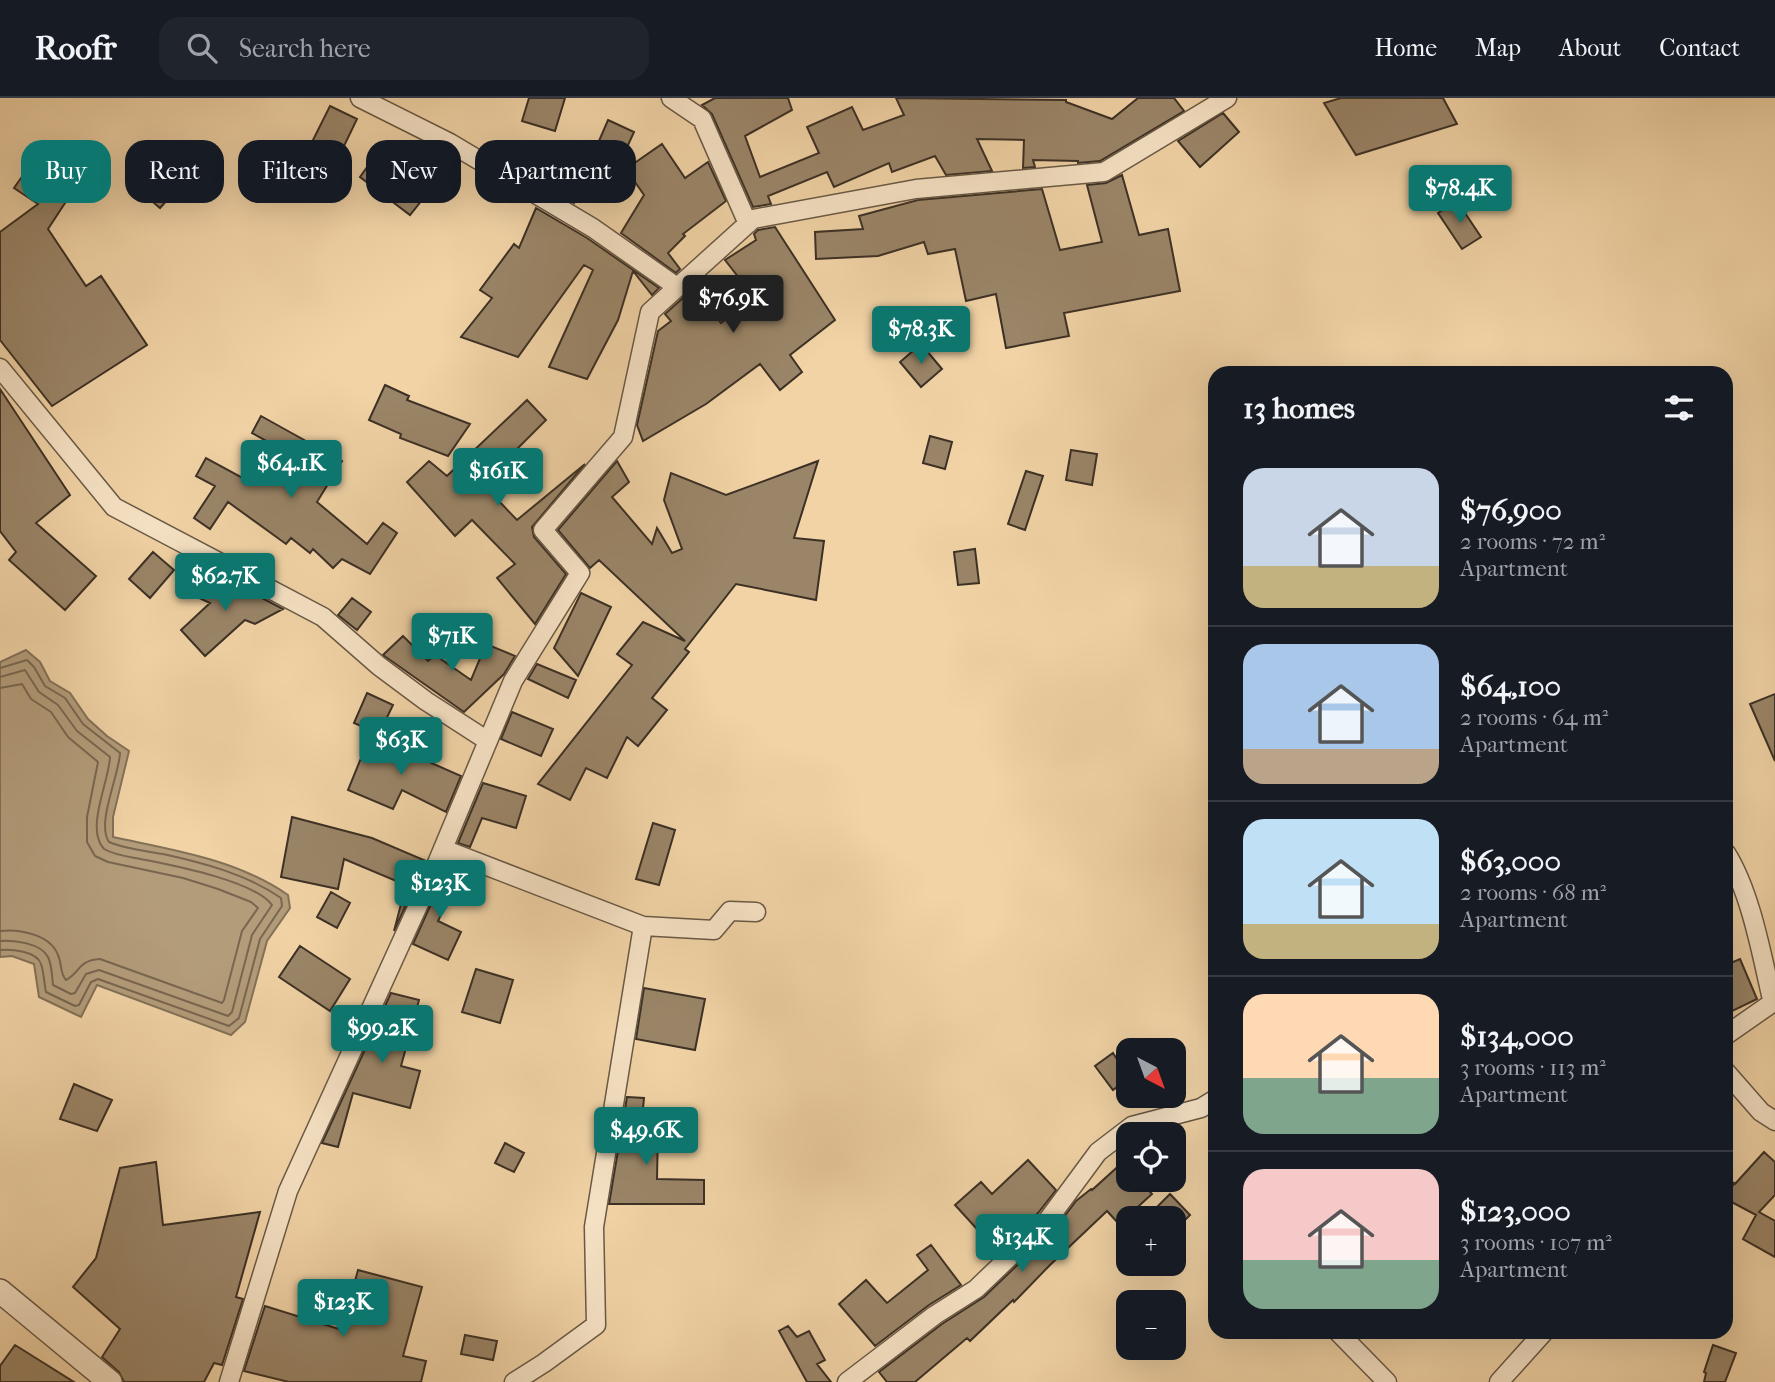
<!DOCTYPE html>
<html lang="en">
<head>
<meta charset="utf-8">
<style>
  body { margin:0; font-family:"IM FELL French Canon",serif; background:#20242c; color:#f1f3f6; height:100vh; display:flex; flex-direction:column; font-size:26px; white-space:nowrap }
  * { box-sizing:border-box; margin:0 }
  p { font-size:23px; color:#9ea1a6 }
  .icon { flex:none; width:38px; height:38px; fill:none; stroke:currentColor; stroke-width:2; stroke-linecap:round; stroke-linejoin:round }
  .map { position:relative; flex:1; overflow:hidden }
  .sheet { position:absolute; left:1208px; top:268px; width:525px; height:973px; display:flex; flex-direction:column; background:#171b24; border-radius:21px; box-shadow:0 7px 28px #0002 }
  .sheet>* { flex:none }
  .guide { position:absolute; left:21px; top:42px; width:665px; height:63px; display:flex; gap:14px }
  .needle { width:46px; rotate:139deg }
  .tools { position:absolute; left:1116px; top:940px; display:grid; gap:14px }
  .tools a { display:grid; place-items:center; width:70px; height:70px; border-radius:14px; background:#171b24; box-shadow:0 7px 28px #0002; font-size:35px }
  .price { position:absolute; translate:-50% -60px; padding:0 16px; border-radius:7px; background:#0f766e; color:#fff; font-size:23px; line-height:46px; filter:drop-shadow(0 2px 4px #0008) }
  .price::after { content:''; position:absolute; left:50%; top:42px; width:21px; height:16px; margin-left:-10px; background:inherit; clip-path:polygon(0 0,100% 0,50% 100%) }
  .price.current { background:#222; color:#fff }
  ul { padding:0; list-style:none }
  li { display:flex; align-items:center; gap:21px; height:175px; padding:0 35px }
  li+li { border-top:2px solid #363941 }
  li span { display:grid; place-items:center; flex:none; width:196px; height:140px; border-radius:21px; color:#555 }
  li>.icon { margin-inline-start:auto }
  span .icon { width:84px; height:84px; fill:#fffc; stroke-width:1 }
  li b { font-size:30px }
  h2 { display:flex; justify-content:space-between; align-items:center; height:84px; padding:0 35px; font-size:30px }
  .chip { padding:0 24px; border-radius:21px; background:#171b24; box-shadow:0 7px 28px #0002; font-size:24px; line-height:63px }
  .chip.current { background:#0f766e; color:#fff }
  header { display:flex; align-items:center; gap:42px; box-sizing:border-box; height:98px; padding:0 35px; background:#171b24; border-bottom:2px solid #363941 }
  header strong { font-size:33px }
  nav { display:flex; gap:38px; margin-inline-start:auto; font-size:24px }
  .search { width:490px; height:63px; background:#20242c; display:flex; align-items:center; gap:18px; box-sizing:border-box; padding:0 24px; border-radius:21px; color:#9ea1a6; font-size:26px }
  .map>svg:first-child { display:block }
  .water { fill:#b39c7a; stroke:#837158; stroke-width:2 }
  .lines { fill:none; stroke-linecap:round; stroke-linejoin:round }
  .shore { stroke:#786650; stroke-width:2 }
  .building { fill:#9a8568; stroke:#3c3025; stroke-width:2 }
  .minor-casing { stroke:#695945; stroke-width:21 }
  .tertiary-casing { stroke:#695945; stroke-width:26 }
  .minor { stroke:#f6e2c5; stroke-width:18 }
  .tertiary { stroke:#f6e2c5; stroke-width:23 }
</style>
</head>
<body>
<header>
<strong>Roofr</strong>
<div class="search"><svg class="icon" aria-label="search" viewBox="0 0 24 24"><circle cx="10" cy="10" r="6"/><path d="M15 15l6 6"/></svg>Search here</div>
<nav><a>Home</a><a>Map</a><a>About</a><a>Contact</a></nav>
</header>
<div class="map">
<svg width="1775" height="1284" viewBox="0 0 1775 1284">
  <rect width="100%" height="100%" fill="#f1d3a6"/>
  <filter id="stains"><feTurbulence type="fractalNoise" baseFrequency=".00286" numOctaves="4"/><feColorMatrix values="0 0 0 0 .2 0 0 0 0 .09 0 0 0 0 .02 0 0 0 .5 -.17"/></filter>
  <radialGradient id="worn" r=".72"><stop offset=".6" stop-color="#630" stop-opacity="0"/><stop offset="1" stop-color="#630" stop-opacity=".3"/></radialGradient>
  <!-- water -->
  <path class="water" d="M26 552 40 564 50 583 70 595 88 621 107 638 129 653 113 719V739C173 752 236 761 288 797L290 810 267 843 245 924 231 937 97 887 81 919 39 899 34 866 12 858 0 859V564Z"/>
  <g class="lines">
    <!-- shore -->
    <path class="shore" d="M0 570 27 562 34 569 45 588 65 600 83 626 120 655C119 678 96 725 109 744 126 751 145 753 163 756 204 765 246 776 281 800L282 808 260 841 239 920 229 928 98 881 91 884 79 907 75 908 46 894C44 885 44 874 41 866 37 853 11 851 0 852
      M0 579 25 572 39 594 58 607 77 633 110 659C109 684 85 731 104 751 116 758 132 759 146 762 176 768 254 783 272 807L252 837 232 914 228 918 99 872 86 876 75 895 71 896 53 887C52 879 52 867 48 859 41 845 14 842 0 843
      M0 590 22 586 31 601 51 614 68 639 98 664 87 719V744L95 758 108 764 183 780 218 791 251 804 258 810 242 833 224 902 222 905 100 861C78 862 80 875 66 882 60 876 62 866 58 857 50 836 19 831 0 833"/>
  </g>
  <!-- building -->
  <path class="building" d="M529 0H565L555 33 522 23Z
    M715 0H788L792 12 745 38 760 79 819 55 807 29 852 9 863 32 904 17 896 0 1066 2V4L1112 21 1138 0H1174L1184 13 1100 63 1078 65V63L1033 62 1035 69 1023 70 1024 42 977 41 992 73 946 77 935 58 892 74 889 65 834 89 827 74 768 98 771 106 753 109 712 16 702 7Z
    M1341 0H1443L1457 26 1356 57 1324 5Z
    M330 8 357 21 332 73 304 60Z
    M1223 15 1239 34 1200 69 1178 43Z
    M608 22 634 34 614 78 589 66Z
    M662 46 685 80 708 64 726 103 683 136 685 138 668 155 680 171 676 175 621 135 644 97 626 71Z
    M552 56 585 65 574 105 543 87Z
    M375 58 426 97 410 117 360 79Z
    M26 73 67 102 48 131 86 188 101 178 147 247 52 308 0 242V134L38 106 14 90Z
    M1122 77 1139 137 1168 131 1180 193 1064 215 1069 238 1006 250 996 196 966 203 955 151 928 156 924 144 878 158 816 161 815 134 863 131 859 118 918 102 1042 91 1060 152 1102 144 1087 87 1106 85Z
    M164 79 177 91 160 110 147 99Z
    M1457 103 1481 139 1462 151 1438 115Z
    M536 110 587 140 659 190 652 197 633 173 618 222 587 281 549 269 593 172 584 167 518 259 461 239 492 200 480 192 514 146 519 150Z
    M775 129 835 222 790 257 802 274 780 292 760 266 706 306 643 343 637 327 658 233 671 223 665 216 694 190 721 225 754 199 725 162 756 142 754 136 758 132Z
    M921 246 942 271 921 289 900 264Z
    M385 287 409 298 407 302 470 326 448 358 400 340 401 336 369 322Z
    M0 291 70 397 36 425 96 478 65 512 9 462 16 454 0 433Z
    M527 302 546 322 512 356 525 368 495 399 517 422 585 366 532 429 534 439 566 476 535 526 497 480 515 466 472 422 455 438 407 384 429 363 447 378Z
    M261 318 342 363 317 404 367 446 383 425 397 435 370 476 342 461 333 470 313 451 310 455 291 440 286 446 228 404 210 431 194 420 215 388 196 378 206 360 248 383 272 346 252 335Z
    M930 338 952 344 945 371 923 365Z
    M1071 352 1097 356 1092 387 1066 382Z
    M617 363 629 384 612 399 652 446 657 430 672 455 682 451 664 402 671 375 726 397 818 363 794 440 824 443 816 502 736 486 685 551 689 554 652 600 667 612 638 648 627 639 607 680 586 670 570 702 538 686 632 567 617 556 643 524 685 543 599 462 590 470 558 432Z
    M1026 373 1043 378 1025 432 1008 426Z
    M975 451 979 485 958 487 954 454Z
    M153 454 174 472 150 500 129 481Z
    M218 477 283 511 255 526 245 522 205 558 181 532 210 505 197 499Z
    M581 495 611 509 578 578 554 550Z
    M352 500 371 514 357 532 338 517Z
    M403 538 428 563 435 557 471 582 486 546 515 558 504 576 464 614 383 557Z
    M537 566 576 582 568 600 528 581Z
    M367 595 393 607 379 636 354 625Z
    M1775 596V663L1750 606Z
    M512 614 553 631 541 658 501 641Z
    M370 638 461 678 446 714 402 692 393 711 348 692Z
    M483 685 526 698 516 730 482 720 470 749 458 745Z
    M292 719 372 740 426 763 394 833 406 787 344 761 338 791 281 779Z
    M653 725 675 732 659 787 636 781Z
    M449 766 461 770 456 780 459 781 438 823 461 834 448 862 413 846Z
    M331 794 350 805 337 830 317 819Z
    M300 848 350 881 330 913 279 879Z
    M1740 861 1757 901 1726 916V867Z
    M476 871 513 882 500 925 462 914Z
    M644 890 705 901 695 952 636 941Z
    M391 895 419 902 401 968 420 973 410 1010 353 995 338 1049 322 1045Z
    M1113 955 1129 980 1113 992 1095 968Z
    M74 986 112 1002 97 1033 60 1021Z
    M627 999 644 1000 641 1031H658L657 1081 704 1082V1106H609Z
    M505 1045 524 1055 514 1074 495 1065Z
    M1764 1054 1775 1064V1097L1759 1114 1775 1123V1159L1743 1141 1756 1117 1726 1101 1734 1085 1735 1086Z
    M1028 1062 1056 1092 1038 1115 998 1154 955 1107 981 1084 992 1096Z
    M156 1064 163 1127 260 1114 236 1199 243 1201 222 1267 214 1265 204 1284H124L119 1274 102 1259 120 1231 73 1189 96 1160 120 1070Z
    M1123 1064 1129 1071V1082H1139L1152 1096 1119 1126 1107 1113 1050 1167 1014 1204 1013 1202 970 1243 967 1240 915 1284H887L879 1274 942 1226 984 1199 1055 1131 1076 1103 1091 1091 1092 1092Z
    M1170 1096 1190 1117 1177 1130 1174 1127V1120H1168L1157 1109Z
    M931 1147 961 1187 929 1207 875 1248 839 1206 866 1182 887 1205 928 1172 917 1157Z
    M358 1172 422 1189 403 1258 426 1263 421 1284H289L244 1273 265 1208 342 1232Z
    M788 1228 797 1239 809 1233 825 1262 817 1266 831 1284H807L779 1233Z
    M465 1237 497 1243 493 1262 461 1256Z
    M15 1247 74 1284H0V1268Z
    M1713 1247 1736 1255 1725 1284H1704L1706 1275 1704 1274Z"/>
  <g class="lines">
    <defs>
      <path id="minor" d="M360 0 450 45 593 130 677 189
        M671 0 702 21 748 126
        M0 270 114 409 323 519 379 568 426 603 488 643
        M443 751 643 828 714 832 730 813 756 814
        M1726 755C1750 793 1761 853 1771 897L1775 904
        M1726 937 1775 903
        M1726 974 1761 1014 1775 1023
        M1338 1234 1387 1284
        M229 1284 288 1093 432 777 513 583 580 475 543 432 623 339 650 214 753 121 916 91 1104 74 1227 0
        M514 1284 544 1265 596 1227 594 1129 643 828
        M847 1284 935 1217 976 1191 1047 1123 1098 1054 1132 1028 1201 1010 1214 1002
        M1499 1284 1544 1234"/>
      <path id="tertiary" d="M0 1193 110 1284"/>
    </defs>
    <!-- minor casing -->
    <use href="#minor" class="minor-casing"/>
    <!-- tertiary casing -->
    <use href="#tertiary" class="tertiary-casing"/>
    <!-- minor -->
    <use href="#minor" class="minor"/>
    <!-- tertiary -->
    <use href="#tertiary" class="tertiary"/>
  </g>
  <rect width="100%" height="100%" filter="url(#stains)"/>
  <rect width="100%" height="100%" fill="url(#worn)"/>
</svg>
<div class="tools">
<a><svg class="needle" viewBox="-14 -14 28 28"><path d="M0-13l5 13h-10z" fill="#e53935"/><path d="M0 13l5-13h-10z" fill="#9ea1a6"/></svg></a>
<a><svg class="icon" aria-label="locate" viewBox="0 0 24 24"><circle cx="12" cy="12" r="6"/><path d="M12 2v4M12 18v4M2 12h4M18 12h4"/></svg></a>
<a>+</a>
<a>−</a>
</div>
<b class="price" style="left:1460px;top:127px">$78.4K</b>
<b class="price current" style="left:733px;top:237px">$76.9K</b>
<b class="price" style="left:921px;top:268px">$78.3K</b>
<b class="price" style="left:291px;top:402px">$64.1K</b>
<b class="price" style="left:498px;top:410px">$161K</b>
<b class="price" style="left:225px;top:515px">$62.7K</b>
<b class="price" style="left:452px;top:575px">$71K</b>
<b class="price" style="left:401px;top:679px">$63K</b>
<b class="price" style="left:440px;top:822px">$123K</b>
<b class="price" style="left:382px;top:967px">$99.2K</b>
<b class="price" style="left:646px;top:1069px">$49.6K</b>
<b class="price" style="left:1022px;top:1176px">$134K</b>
<b class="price" style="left:343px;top:1241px">$123K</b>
<div class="guide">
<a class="chip current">Buy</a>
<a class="chip">Rent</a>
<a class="chip">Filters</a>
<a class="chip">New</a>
<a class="chip">Apartment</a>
</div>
<section class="sheet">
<h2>13 homes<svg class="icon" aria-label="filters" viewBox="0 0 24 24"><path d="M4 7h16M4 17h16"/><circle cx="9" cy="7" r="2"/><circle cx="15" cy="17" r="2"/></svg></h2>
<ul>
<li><span style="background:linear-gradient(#c9d6e8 70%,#c2b280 0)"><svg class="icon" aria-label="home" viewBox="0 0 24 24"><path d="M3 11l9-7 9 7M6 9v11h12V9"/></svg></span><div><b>$76,900</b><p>2 rooms · 72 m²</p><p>Apartment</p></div></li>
<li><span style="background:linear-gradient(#a9c7e8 75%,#b9a48a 0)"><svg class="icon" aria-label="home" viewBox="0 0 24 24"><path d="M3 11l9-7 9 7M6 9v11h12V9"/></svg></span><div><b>$64,100</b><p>2 rooms · 64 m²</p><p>Apartment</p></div></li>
<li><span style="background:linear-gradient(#bfe0f5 75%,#c2b280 0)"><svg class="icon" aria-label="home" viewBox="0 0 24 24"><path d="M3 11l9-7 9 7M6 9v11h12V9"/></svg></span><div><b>$63,000</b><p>2 rooms · 68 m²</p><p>Apartment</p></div></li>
<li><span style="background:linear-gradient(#ffd9b3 60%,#7fa58c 0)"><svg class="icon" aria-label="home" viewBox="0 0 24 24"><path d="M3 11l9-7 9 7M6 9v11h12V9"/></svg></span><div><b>$134,000</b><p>3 rooms · 113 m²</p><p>Apartment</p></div></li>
<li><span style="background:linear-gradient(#f6c9c9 65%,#7fa58c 0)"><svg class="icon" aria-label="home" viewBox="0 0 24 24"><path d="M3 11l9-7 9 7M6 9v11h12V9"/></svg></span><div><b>$123,000</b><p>3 rooms · 107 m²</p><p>Apartment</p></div></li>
</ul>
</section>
</div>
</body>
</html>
